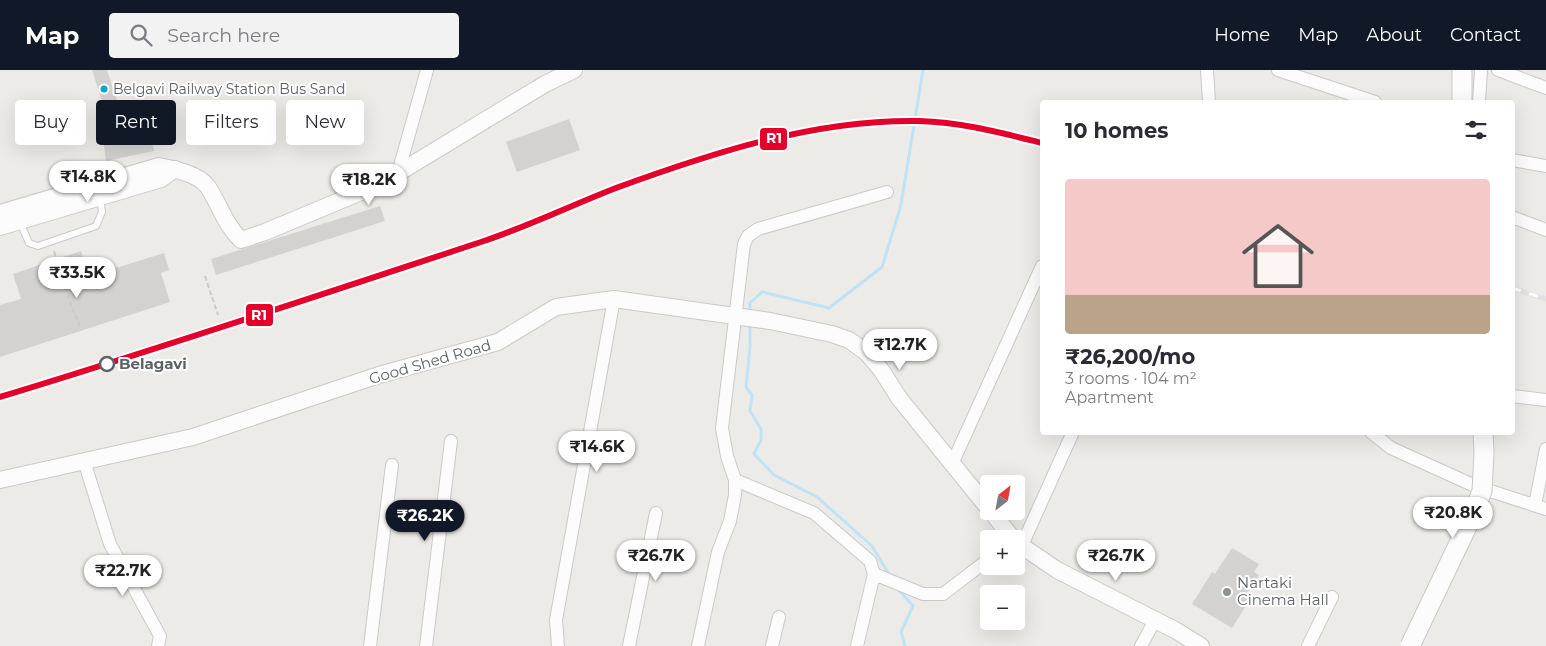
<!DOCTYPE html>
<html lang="en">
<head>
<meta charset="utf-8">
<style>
  body { margin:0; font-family:Montserrat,sans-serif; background:#f2f2f3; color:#2b2b33; height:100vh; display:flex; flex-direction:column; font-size:19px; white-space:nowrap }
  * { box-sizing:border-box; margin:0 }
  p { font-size:16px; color:#7c7c81 }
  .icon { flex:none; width:28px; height:28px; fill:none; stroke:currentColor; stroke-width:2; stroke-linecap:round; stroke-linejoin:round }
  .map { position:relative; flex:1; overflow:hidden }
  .sheet { position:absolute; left:1040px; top:30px; width:475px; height:335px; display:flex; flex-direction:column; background:#fff; border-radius:5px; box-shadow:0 5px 20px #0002 }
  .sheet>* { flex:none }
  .banner { position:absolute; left:15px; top:30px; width:475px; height:45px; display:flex; gap:10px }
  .needle { width:32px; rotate:31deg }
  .controls { position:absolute; left:980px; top:405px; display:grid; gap:10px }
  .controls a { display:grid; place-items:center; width:45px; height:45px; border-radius:5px; background:#fff; box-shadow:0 5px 20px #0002; font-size:25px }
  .price { position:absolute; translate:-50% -42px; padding:0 11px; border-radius:18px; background:#fff; color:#222; font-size:16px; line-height:32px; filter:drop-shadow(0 1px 2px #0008) }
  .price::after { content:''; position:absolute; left:50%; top:30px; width:15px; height:11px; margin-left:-8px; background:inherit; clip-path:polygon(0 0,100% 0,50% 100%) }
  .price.selected { background:#111827; color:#fff }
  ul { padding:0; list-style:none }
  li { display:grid; align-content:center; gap:10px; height:265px; padding:0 25px }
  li+li { border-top:1px solid #e1e1e2 }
  li span { display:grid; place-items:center; height:155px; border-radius:5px; color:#555 }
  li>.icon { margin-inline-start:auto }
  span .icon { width:90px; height:90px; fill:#fffc; stroke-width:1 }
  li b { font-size:21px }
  h2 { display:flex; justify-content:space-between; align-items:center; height:60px; padding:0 25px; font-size:21px }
  .pill { padding:0 18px; border-radius:5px; background:#fff; box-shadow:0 5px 20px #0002; font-size:18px; line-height:45px }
  .pill.selected { background:#111827; color:#fff }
  header { display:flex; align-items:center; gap:30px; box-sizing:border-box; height:70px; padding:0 25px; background:#111827; color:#fff }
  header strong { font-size:24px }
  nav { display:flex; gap:28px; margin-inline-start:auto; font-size:18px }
  .search { width:350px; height:45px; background:#f2f2f3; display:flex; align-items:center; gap:12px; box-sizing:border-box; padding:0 18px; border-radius:5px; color:#7c7c81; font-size:19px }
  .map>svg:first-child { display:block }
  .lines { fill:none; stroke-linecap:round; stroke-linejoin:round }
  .stream { stroke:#bee3f5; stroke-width:3 }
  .building { fill:#d3d2d1 }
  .service-casing { stroke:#c9c9c8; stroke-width:8 }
  .minor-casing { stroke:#c9c9c8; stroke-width:14 }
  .tertiary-casing { stroke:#c9c9c8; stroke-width:18 }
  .secondary-casing { stroke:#c7c8c7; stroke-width:21 }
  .path { stroke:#c7cbc9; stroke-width:2; stroke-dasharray:5 2.5; stroke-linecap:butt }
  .service { stroke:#fcfcfc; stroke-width:6 }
  .minor { stroke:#fcfcfc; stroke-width:12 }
  .tertiary { stroke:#fcfcfc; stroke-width:16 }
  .secondary { stroke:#fcfcfc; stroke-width:19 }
  .rail-casing { stroke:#e3e2e2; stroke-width:5 }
  .rail { stroke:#fff; stroke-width:3; stroke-dasharray:9; stroke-linecap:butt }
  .secondary-bridge-casing { stroke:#c7c8c7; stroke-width:21; stroke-linecap:butt }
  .secondary-bridge { stroke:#fcfcfc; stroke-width:19 }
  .rail-1-casing { stroke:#fff; stroke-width:10 }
  .rail-1 { stroke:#e4002b; stroke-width:6 }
  .bus-dot { fill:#00a9ce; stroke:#fff; stroke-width:2 }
  .stop-dot { fill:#fff; stroke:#5d6265; stroke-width:2.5 }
  .poi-dot { fill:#8f9293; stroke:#fff; stroke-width:2 }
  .labels { text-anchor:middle; stroke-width:4; stroke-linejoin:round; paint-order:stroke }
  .bus-label { font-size:14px; fill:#5d6265; stroke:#fff; text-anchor:start }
  .street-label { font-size:15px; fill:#5d6265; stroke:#fff }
  .stop-label { font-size:15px; font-weight:bold; fill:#5d6265; stroke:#fff; text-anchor:start }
  .poi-label { font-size:15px; fill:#5d6265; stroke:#fff; text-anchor:start }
  .line-badge { stroke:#fff; stroke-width:2 }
  .badge-label { font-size:14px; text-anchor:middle; font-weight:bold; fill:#fff }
</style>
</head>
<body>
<header>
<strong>Map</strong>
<div class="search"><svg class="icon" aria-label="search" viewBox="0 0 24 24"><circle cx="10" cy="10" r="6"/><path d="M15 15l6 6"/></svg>Search here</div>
<nav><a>Home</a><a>Map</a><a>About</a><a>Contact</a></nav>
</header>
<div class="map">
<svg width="1546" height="576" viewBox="0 0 1546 576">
  <rect width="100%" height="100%" fill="#edebe8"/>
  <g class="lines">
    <!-- stream -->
    <path class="stream" d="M750 242V233L762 222 829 238 882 197 901 135 923 0
      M750 253V277L746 317 752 325 750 341 761 359V370L754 384 774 405 817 427 872 476 890 506
      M897 518 913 536 901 562 905 576"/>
  </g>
  <!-- building -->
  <path class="building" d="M92 0H107L123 49 149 43 152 56 149 57 154 81 106 91 103 68H101L98 55 109 53Z
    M569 49 580 80 517 102 506 72Z
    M380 136 385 151 216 205 211 189Z
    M81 181 90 206 164 183 169 200 161 203 170 232 0 287V235L21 229 13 204Z
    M1232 478 1259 494 1254 502 1259 505 1247 523 1252 526 1232 558 1192 534 1212 502 1215 504Z"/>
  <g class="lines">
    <defs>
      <path id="service" d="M20 152 29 173 38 176 96 156 102 142 100 127"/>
      <path id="minor" d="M1207 0 1209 32
        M1278 0 1375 32
        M1498 0 1546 18
        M1479 32 1481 0
        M1512 90 1546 96
        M398 103 427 0
        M1512 147 1546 160
        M1512 326 1546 330
        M1371 362 1391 378 1475 416 1546 439
        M84 391 110 474 160 566 158 576
        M952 394 1042 196
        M735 410 814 443 870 491 874 504 857 576
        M1535 435 1546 379
        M1022 475 1073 362
        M874 504 923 524H943L989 489
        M370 576 392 395
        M426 576 451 371
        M558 576 556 550 614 229
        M629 576 656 443
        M698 576 718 482 730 451 735 425V410L727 386 722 358 744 174 748 166 758 159 887 122
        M772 576 779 547
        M1141 576 1155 550
        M1308 576 1332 527"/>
      <path id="tertiary" d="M0 143 159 96C174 99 199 104 208 117 220 135 225 155 241 170L265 162 380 114 545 14 574 0
        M0 157 161 109 175 99
        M0 410 193 367 379 305 498 272 556 237 614 229 770 251 832 264 849 270 867 283 882 301 899 328 989 439
        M991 441 1013 469
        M1016 472 1057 500 1175 560 1201 576"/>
      <path id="secondary" d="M1462 32V0"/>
    </defs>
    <!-- service casing -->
    <use href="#service" class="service-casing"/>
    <!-- minor casing -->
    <use href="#minor" class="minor-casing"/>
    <!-- tertiary casing -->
    <use href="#tertiary" class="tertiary-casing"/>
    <!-- secondary casing -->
    <use href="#secondary" class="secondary-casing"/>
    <!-- path -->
    <path class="path" d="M54 181 70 232 80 257
      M205 206 218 245"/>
    <!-- service -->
    <use href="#service" class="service"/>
    <!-- minor -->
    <use href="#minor" class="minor"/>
    <!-- tertiary -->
    <use href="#tertiary" class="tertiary"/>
    <!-- secondary -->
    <use href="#secondary" class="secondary"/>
    <defs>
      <path id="rail" d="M1512 218 1546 229
        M102 296 489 169 615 119 726 81 790 66 857 55 918 51 972 57 1042 73"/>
    </defs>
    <!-- rail casing -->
    <use href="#rail" class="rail-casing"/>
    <!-- rail -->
    <use href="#rail" class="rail"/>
    <defs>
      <path id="secondary-bridge" d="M1410 576 1473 444 1482 421 1484 383 1483 362"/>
    </defs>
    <!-- secondary-bridge casing -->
    <use href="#secondary-bridge" class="secondary-bridge-casing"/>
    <!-- secondary-bridge -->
    <use href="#secondary-bridge" class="secondary-bridge"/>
    <defs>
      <path id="rail-1" d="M0 327C162 278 323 224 484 171 529 156 572 135 616 118 712 83 815 49 919 51 961 52 1002 63 1042 73"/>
    </defs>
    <!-- rail-1 casing -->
    <use href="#rail-1" class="rail-1-casing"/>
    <!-- rail-1 -->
    <use href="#rail-1" class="rail-1"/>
  </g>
  <!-- markers -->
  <circle class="bus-dot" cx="104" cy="19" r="4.5"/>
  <circle class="stop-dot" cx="107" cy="294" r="7"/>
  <circle class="poi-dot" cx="1227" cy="522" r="5"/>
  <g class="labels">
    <!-- bus labels -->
    <g class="bus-label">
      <text x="113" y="24">Belgavi Railway Station Bus Sand</text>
    </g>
    <!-- street labels -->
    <g class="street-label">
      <text transform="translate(430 292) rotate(-16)" y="5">Good Shed Road</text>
    </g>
    <!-- stop labels -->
    <g class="stop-label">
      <text x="119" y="299">Belagavi</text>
    </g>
    <!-- poi labels -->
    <g class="poi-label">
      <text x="1237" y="518">Nartaki<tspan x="1237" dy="17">Cinema Hall</tspan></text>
    </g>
  </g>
  <g class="line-badge">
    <rect x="759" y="57" width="29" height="24" rx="5" fill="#e4002b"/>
    <rect x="245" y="233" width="29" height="24" rx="5" fill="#e4002b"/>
  </g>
  <g class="badge-label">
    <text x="774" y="73">R1</text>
    <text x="259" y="250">R1</text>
  </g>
</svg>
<div class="controls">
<a><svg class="needle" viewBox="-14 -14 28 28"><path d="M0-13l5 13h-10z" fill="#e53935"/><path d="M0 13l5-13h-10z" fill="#7c7c81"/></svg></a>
<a>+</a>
<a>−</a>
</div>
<b class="price" style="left:88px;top:133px">₹14.8K</b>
<b class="price" style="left:369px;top:136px">₹18.2K</b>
<b class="price" style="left:77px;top:229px">₹33.5K</b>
<b class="price" style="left:900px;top:301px">₹12.7K</b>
<b class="price" style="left:597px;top:403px">₹14.6K</b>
<b class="price" style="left:1453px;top:469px">₹20.8K</b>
<b class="price selected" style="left:425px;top:472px">₹26.2K</b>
<b class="price" style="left:656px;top:512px">₹26.7K</b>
<b class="price" style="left:1116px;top:512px">₹26.7K</b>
<b class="price" style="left:123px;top:527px">₹22.7K</b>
<div class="banner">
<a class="pill">Buy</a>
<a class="pill selected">Rent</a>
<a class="pill">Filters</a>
<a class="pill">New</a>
</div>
<section class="sheet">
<h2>10 homes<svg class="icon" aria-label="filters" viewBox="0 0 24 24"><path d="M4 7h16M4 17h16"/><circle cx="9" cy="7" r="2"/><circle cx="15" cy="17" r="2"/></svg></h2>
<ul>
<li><span style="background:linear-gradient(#f6c9c9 75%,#b9a48a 0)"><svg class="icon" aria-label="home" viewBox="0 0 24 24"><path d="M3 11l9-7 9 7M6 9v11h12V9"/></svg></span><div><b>₹26,200/mo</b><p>3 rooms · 104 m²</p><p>Apartment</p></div></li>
</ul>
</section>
</div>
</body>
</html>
